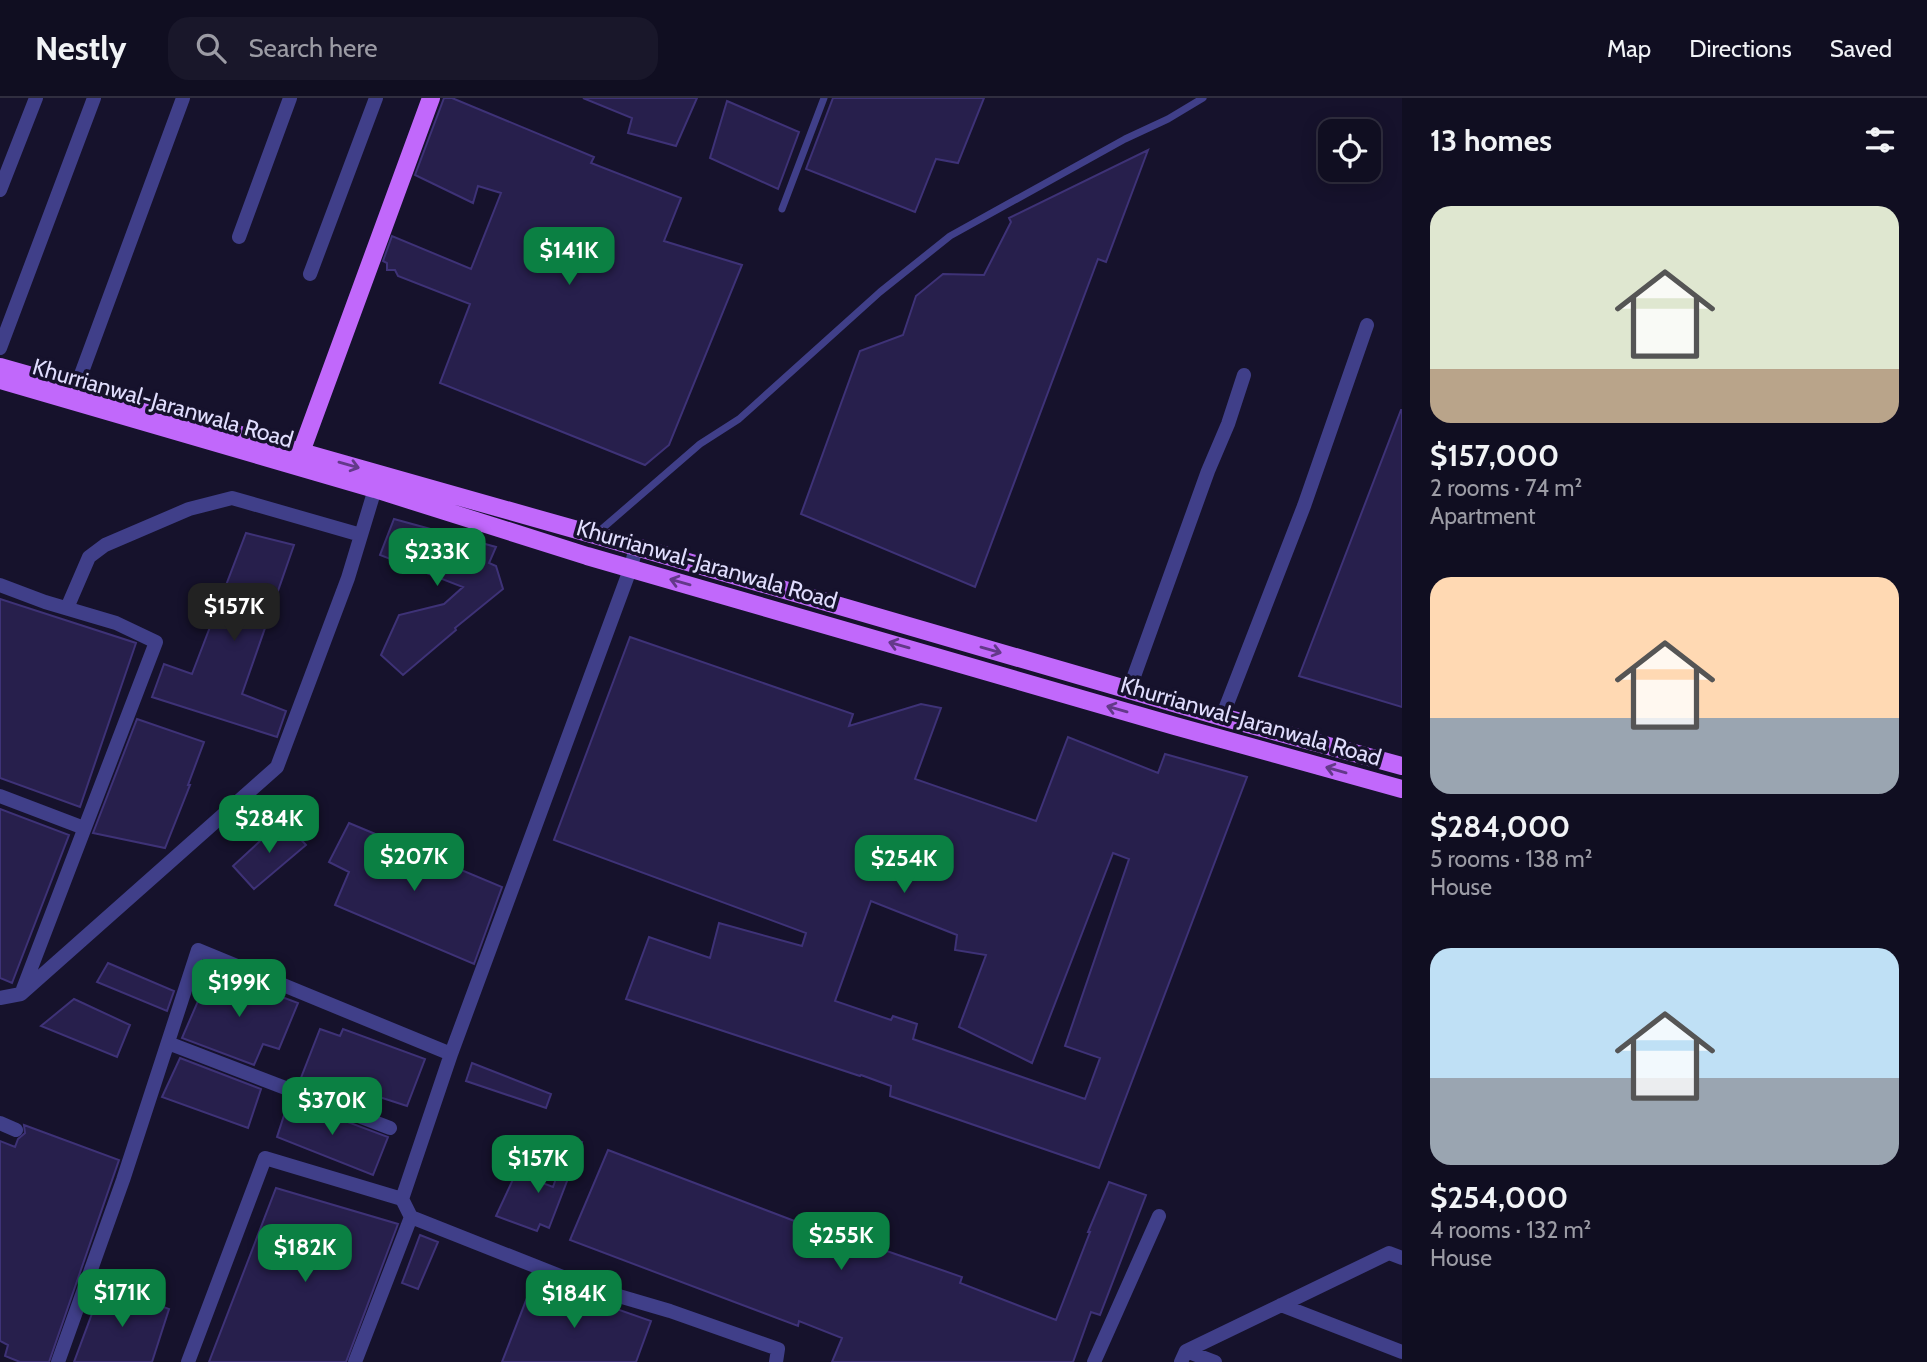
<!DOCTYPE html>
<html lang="en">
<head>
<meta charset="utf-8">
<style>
  body { margin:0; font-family:Cabin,sans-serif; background:#19172a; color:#f1f3f6; height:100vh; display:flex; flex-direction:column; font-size:26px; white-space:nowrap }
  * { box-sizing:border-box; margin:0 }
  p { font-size:23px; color:#9c9ca5 }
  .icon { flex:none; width:38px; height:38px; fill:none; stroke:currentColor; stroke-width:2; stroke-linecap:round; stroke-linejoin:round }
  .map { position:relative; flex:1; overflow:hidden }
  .details { display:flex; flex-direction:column; background:#100e21; width:525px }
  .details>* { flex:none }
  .controls { position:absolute; left:1318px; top:21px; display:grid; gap:14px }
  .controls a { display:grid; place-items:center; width:63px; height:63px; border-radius:14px; background:#100e21; box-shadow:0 4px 18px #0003,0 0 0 2px #302e3f; font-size:35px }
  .price { position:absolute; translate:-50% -60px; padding:0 16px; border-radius:14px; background:#0b8043; color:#fff; font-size:23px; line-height:46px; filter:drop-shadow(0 2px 4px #0008) }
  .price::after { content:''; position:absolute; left:50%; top:42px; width:21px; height:16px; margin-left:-10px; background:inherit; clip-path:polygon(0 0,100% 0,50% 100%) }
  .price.active { background:#222; color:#fff }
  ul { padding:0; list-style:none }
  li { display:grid; align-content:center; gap:14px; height:371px; padding:0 28px }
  li span { display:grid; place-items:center; height:217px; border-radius:21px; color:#555 }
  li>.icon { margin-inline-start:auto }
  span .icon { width:126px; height:126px; fill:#fffc; stroke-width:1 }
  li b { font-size:30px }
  h2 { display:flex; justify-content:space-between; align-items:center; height:84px; padding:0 28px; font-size:30px }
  header { display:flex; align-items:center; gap:42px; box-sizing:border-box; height:98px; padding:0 35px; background:#100e21; border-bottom:2px solid #302e3f }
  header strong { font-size:33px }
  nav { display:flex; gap:38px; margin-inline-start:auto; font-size:24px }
  .search { width:490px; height:63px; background:#19172a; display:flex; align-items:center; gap:18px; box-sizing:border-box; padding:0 24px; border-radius:21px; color:#9c9ca5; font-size:26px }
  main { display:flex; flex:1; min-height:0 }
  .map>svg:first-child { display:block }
  .building { fill:#271f4c; stroke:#3e3277; stroke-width:2; fill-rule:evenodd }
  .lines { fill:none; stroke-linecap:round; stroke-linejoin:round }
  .lane { stroke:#403f89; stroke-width:7 }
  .street { stroke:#403f89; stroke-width:14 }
  .primary { stroke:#c168fb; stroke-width:18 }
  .oneway { stroke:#633989 }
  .labels { text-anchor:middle; stroke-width:7; stroke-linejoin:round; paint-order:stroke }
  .street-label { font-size:23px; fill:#e1defe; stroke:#16122c }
</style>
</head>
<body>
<header>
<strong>Nestly</strong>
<div class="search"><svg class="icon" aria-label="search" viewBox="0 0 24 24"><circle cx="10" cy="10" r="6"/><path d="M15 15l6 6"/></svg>Search here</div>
<nav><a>Map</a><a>Directions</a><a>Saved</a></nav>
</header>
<main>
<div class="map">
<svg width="1402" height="1264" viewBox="0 0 1402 1264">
  <rect width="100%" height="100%" fill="#16122c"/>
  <!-- building -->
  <path class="building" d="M444 0H452L594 59 591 65 681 100 664 143 742 167 669 347 645 367 440 285 470 206 398 178 395 172H387V165L383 163 392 138 471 171 501 95 478 88 473 105 415 77Z
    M583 0H697L676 48 628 35 632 20Z
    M833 0H984L958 65 936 61 915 114 806 71Z
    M727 3 799 34 778 91 710 60Z
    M1148 52 1106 164 1098 161 975 489 801 416 860 253 903 237 916 198 943 176 984 177 1011 124 1009 120Z
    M1401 312H1402V609L1299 578Z
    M394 421 496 449 489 465 496 468 503 491 455 530 456 532 403 577 381 557 399 517 444 506 463 489 380 457Z
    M246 435 294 447 242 596 286 613 277 639 152 599 164 566 192 576Z
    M0 501 136 545 80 709 0 680Z
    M630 539 853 616 849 628 921 606 941 610 915 681 1036 723 1068 639 1158 675 1165 656 1247 679 1099 1070 890 998 891 988 861 977 860 978 626 901 649 839 710 860 719 825 802 848 806 835 554 742ZM1113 755 1129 761 1065 948 1100 960 1085 1001 913 941 917 926 893 918 891 922 835 903 871 803 957 837 955 852 986 857 959 929 1032 965Z
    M137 621 204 644 188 687H190L165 750 93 735Z
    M0 711 69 737 12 885 0 880Z
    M283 722 306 747 254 791 233 768Z
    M349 725 502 789 474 866 335 807 349 774 329 764Z
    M108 865 174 893 167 913 97 884Z
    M221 876 298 905 279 951 263 946 254 967 182 940 208 880Z
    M74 901 130 927 117 959 41 928Z
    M320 931 340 938 343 931 425 961 407 1008 367 995 361 1009 299 985Z
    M180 960 261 991 248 1030 162 999Z
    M472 965 551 996 546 1010 466 983Z
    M289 1002 388 1039 373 1077 277 1039Z
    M24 1027 119 1062 49 1264H20L5 1258 8 1247 0 1243V1043L15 1049 18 1041 25 1035Z
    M570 1040 582 1044 549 1130 540 1126 537 1133 496 1118 516 1075 553 1089Z
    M608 1052 847 1143 849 1140 962 1179 960 1185 1056 1222 1090 1134H1088L1109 1084 1146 1097 1100 1217 1091 1214 1073 1264H832L842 1240 799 1223 798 1228 570 1142Z
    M276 1090 398 1126 346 1264H209Z
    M420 1137 438 1144 418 1191 402 1185Z
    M534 1182 651 1223 636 1264H502Z
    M103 1186 169 1211 152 1264H74Z"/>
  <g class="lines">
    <!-- lane -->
    <path class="lane" d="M782 111 824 0
      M596 436 700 346 739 321 880 194 950 138 1125 41 1168 21 1203 0"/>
    <!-- street -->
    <path class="street" d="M0 92 36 0
      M239 139 290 0
      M310 176 376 0
      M0 250 94 0
      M76 290 183 0
      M0 487 45 504 116 525 156 544 23 891
      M67 510 89 459 105 447 189 411 232 400 361 437
      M1129 592 1208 373 1228 326 1244 277
      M1222 619 1304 408 1367 227
      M0 698 84 730
      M0 900 21 896 277 669 348 480 375 391
      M168 945 390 1030
      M0 1025 16 1032
      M402 1101 451 956 631 469 636 449
      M411 1119 588 1189 670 1213 778 1251 776 1264
      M1281 1207 1402 1254
      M1186 1253 1389 1155 1402 1160
      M58 1264 123 1082 198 852 451 956
      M188 1264 265 1060 402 1101 411 1119 355 1264
      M1094 1264 1159 1118
      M1181 1264 1186 1253 1215 1264"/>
    <!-- primary -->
    <path class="primary" d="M0 269 595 437 1222 619 1402 668
      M0 282 375 391 587 458 1175 628 1402 691
      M297 365 431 0"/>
  </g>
  <!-- one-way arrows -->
  <defs><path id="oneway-shaft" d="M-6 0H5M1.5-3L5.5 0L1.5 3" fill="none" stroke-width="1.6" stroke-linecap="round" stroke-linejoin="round" transform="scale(1.75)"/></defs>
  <g class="oneway">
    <use href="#oneway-shaft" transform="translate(349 367) rotate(16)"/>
    <use href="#oneway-shaft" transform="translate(680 484) rotate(-164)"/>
    <use href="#oneway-shaft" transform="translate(899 547) rotate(-164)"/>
    <use href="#oneway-shaft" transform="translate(991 552) rotate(16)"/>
    <use href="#oneway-shaft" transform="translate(1117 611) rotate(-164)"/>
    <use href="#oneway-shaft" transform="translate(1336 672) rotate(-164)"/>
  </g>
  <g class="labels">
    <!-- street labels -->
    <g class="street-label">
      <text transform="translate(163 305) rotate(16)" y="8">Khurrianwal-Jaranwala Road</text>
      <text transform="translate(707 466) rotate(16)" y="8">Khurrianwal-Jaranwala Road</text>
      <text transform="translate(1251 623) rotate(16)" y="8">Khurrianwal-Jaranwala Road</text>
    </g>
  </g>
</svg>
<div class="controls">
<a><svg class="icon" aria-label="locate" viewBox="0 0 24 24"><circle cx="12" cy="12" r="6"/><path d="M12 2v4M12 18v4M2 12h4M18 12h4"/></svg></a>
</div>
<b class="price" style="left:569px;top:189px">$141K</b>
<b class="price" style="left:437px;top:490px">$233K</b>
<b class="price active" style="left:234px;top:545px">$157K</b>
<b class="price" style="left:269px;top:757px">$284K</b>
<b class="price" style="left:414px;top:795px">$207K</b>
<b class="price" style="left:904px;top:797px">$254K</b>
<b class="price" style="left:239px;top:921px">$199K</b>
<b class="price" style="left:332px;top:1039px">$370K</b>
<b class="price" style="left:538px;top:1097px">$157K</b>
<b class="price" style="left:841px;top:1174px">$255K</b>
<b class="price" style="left:305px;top:1186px">$182K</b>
<b class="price" style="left:122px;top:1231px">$171K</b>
<b class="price" style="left:574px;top:1232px">$184K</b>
</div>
<section class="details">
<h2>13 homes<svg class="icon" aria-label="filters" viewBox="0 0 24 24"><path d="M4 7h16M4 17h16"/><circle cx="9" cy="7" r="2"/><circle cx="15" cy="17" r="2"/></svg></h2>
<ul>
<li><span style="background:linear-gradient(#dfe7d0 75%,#b9a48a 0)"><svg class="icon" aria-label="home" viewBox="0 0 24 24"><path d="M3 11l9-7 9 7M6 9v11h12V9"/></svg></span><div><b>$157,000</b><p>2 rooms · 74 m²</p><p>Apartment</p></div></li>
<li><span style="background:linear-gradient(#ffd9b3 65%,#9aa5b1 0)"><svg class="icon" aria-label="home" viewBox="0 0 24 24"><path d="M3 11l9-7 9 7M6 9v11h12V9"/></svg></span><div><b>$284,000</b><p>5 rooms · 138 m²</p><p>House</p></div></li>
<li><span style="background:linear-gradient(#bfe0f5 60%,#9aa5b1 0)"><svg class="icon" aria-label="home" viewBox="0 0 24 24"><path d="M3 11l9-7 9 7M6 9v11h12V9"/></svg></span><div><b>$254,000</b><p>4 rooms · 132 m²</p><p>House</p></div></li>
</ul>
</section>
</main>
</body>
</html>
